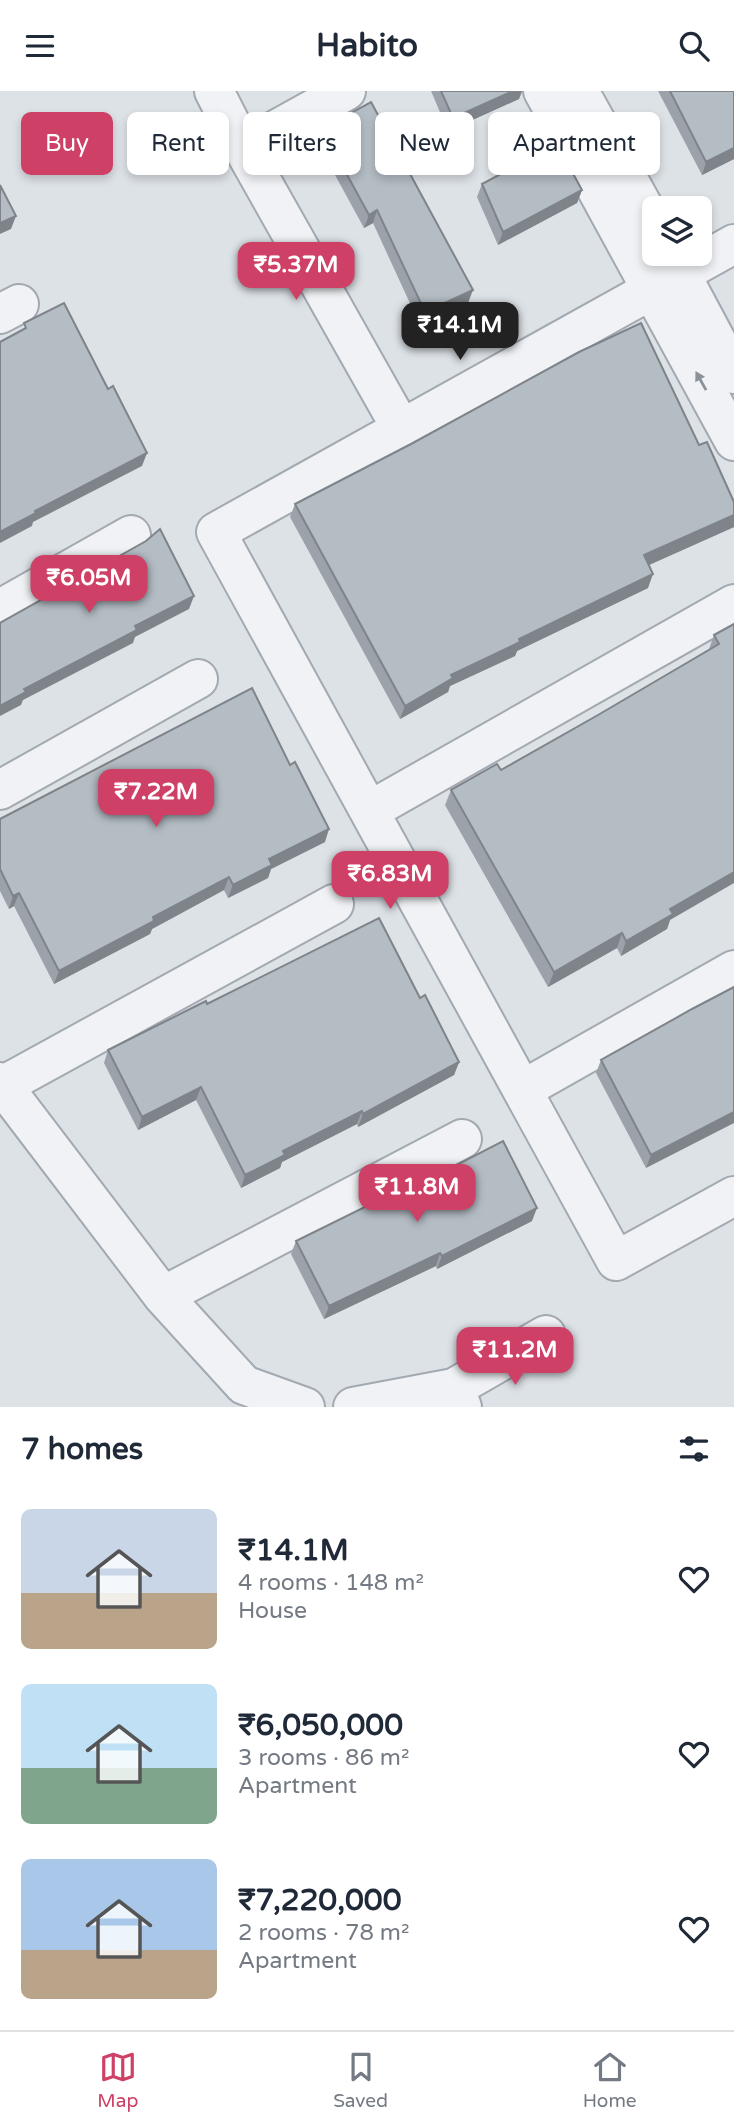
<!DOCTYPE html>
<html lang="en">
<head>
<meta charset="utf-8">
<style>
  body { margin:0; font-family:"Varela Round",sans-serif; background:#f2f2f3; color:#1f2937; height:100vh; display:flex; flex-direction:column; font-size:26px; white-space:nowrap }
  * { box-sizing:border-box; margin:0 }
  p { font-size:23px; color:#747a83 }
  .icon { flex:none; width:38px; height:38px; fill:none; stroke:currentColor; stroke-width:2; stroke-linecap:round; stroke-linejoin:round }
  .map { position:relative; height:1316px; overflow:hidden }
  .side { display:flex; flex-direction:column; background:#fff; flex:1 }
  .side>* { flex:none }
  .hud { position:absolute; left:21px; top:21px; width:693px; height:63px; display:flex; gap:14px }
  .fabs { position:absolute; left:642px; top:105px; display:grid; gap:14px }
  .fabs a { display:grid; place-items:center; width:70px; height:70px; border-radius:10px; background:#fff; box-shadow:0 4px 10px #0003; font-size:35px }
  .price { position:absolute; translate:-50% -60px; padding:0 16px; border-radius:14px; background:#ce4065; color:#fff; font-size:23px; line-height:46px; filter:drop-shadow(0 2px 4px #0008) }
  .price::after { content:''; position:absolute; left:50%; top:42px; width:21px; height:16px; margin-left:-10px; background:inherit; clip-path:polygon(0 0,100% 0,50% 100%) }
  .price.selected { background:#222; color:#fff }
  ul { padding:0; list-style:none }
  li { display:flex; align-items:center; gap:21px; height:175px; padding:0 21px }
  li span { display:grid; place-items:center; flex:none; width:196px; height:140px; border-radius:10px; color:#555 }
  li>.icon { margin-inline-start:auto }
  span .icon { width:84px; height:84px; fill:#fffc; stroke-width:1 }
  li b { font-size:30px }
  h2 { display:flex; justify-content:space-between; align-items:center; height:84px; padding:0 21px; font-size:30px }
  .chip { padding:0 24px; border-radius:10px; background:#fff; box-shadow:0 4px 10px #0003; font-size:24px; line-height:63px }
  .chip.selected { background:#ce4065; color:#fff }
  header { display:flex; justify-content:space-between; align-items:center; height:91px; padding:0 21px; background:#fff; font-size:32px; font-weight:700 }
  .tabs { display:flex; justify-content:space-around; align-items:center; height:98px; border-top:2px solid #e0e1e3; background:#fff; font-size:19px; color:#747a83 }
  .tabs a { display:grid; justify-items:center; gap:4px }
  .tabs .selected { color:#ce4065 }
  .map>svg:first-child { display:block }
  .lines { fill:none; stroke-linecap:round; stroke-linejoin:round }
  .minor-casing { stroke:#a3a9b1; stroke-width:42 }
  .minor { stroke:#f0f2f5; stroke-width:38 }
  .wall { fill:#9ba2a9 }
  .shaded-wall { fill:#7e8489 }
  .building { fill:#b4bcc4; stroke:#7e8489; stroke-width:2 }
  .oneway { fill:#8c929a }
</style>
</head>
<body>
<header><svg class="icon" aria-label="menu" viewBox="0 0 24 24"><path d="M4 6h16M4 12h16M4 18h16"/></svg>Habito<svg class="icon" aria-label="search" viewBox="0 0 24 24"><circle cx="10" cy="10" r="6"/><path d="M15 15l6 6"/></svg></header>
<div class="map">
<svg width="734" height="1316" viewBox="0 0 734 1316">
  <rect width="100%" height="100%" fill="#dde2e7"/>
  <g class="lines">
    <defs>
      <path id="minor" d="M214 0 243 57 401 337
        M543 0 734 350
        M579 0 654 135
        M243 57 346 0
        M734 153 216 441 616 1170 734 1105
        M670 163 734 283
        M0 223 19 213
        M0 518 131 444
        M0 699 198 588
        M369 720 734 513
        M0 991 163 1205 244 1294 305 1316
        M2 995 334 813
        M522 999 734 879
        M163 1205 462 1048
        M454 1297 546 1244
        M353 1316 454 1297 462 1316"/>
    </defs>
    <!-- minor casing -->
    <use href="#minor" class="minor-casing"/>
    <!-- minor -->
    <use href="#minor" class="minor"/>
  </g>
  <!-- wall -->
  <path class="wall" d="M431 0H522L519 8 448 40Z
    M658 0H734V68L702 84Z
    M322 38 468 212 420 234 373 132 364 137 317 51Z
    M482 93 582 99 577 112 498 154 477 106Z
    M699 354 734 411V436L649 474 648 497 517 560 515 565 450 595 448 601 400 628 290 426 295 413Z
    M734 533 670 829 667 838 621 865 617 857 548 896 445 714 451 699 501 679 598 624 709 558 714 544Z
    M0 728 325 751 271 778 268 787 228 807 224 799 152 838 150 843 54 893 14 815 9 818 0 800Z
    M734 896 646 1077 596 982 601 969Z
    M420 907 459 971 454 984 358 1036 357 1033 282 1071 280 1077 241 1097 196 1009 138 1039 104 972 108 959 207 913Z
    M397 1105 532 1130 437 1178 436 1175 324 1228 291 1163 296 1150Z"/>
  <!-- shaded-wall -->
  <path class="shaded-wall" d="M513 0H522L519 8 448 40 453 27Z
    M734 57V68L702 84 706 71Z
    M582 99 577 112 498 154 503 141Z
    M377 119 373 132 364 137 369 124Z
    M16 125 11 138 0 143V132Z
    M473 199 468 212 420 234 425 221Z
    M147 362 142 375 33 431 32 435 0 452V441L35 420Z
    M734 424V436L640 478 644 464Z
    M653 483 648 497 517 560 515 565 450 595 448 601 400 628 405 615 451 584 519 548Z
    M194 505 189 518 135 546 133 552 23 609 21 614 0 625V615L24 598 135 535Z
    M329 738 325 751 271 778 268 787 228 807 233 794 269 768Z
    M734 781V792L670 829 667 838 621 865 626 850 670 818Z
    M229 786 224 799 152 838 150 843 54 893 59 880 153 826Z
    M19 802 14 815 9 818 13 805Z
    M622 842 617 857 548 896 554 881Z
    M459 971 454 984 358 1036 363 1023Z
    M201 996 196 1009 138 1039 142 1026Z
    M362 1020 357 1033 282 1071 280 1077 241 1097 245 1084 283 1060Z
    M734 1021V1032L646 1077 651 1064Z
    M537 1117 532 1130 437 1178 442 1165Z
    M440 1162 436 1175 324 1228 329 1215Z"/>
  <!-- building -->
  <path class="building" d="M441 0H513L453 27Z
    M670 0H734V57L706 71Z
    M371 11 473 199 425 221 377 119 369 124 322 38Z
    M557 53 582 99 503 141 482 93Z
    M0 94 16 125 0 132Z
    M64 212 108 298 113 295 147 362 35 420 36 422 0 441V251L26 237 24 232Z
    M641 232 699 354 707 351 734 411V424L644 464 653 483 519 548 520 551 451 584 453 587 405 615 295 413 411 353 579 261Z
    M160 438 194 505 135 535 137 539 24 598 26 601 0 615V532L146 450Z
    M734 533V781L670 818 673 823 626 850 622 842 554 881 451 699 497 673 501 679 598 624 719 553 714 544Z
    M252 597 290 674 295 671 329 738 269 768 272 774 233 794 229 786 153 826 154 830 59 880 19 802 13 805 0 778V728Z
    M379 827 420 907 425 904 459 971 363 1023 362 1020 283 1060 285 1064 245 1084 201 996 142 1026 108 959 206 910 207 913Z
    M734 896V1021L651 1064 601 969 692 918Z
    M503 1050 537 1117 442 1165 440 1162 329 1215 296 1150 395 1101 397 1105Z"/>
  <!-- one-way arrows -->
  <defs><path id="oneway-solid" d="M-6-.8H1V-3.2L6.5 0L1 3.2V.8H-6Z" transform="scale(1.75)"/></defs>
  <use class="oneway" href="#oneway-solid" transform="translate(701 290) rotate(-119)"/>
</svg>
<div class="fabs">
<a><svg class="icon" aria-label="layers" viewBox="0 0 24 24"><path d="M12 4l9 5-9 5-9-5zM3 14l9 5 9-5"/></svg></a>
</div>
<b class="price" style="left:296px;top:211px">₹5.37M</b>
<b class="price selected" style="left:460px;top:271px">₹14.1M</b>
<b class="price" style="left:89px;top:524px">₹6.05M</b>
<b class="price" style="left:156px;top:738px">₹7.22M</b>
<b class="price" style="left:390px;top:820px">₹6.83M</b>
<b class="price" style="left:417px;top:1133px">₹11.8M</b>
<b class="price" style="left:515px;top:1296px">₹11.2M</b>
<div class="hud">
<a class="chip selected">Buy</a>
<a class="chip">Rent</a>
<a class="chip">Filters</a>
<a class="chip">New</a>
<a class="chip">Apartment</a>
</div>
</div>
<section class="side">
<h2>7 homes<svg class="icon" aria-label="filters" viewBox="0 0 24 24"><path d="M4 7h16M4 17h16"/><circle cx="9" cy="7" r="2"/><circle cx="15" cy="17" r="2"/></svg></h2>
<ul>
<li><span style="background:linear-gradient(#c9d6e8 60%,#b9a48a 0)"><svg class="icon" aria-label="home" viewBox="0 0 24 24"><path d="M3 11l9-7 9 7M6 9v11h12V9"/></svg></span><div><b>₹14.1M</b><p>4 rooms · 148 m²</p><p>House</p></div><svg class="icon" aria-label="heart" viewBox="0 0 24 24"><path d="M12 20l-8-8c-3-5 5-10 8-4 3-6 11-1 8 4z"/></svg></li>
<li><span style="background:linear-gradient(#bfe0f5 60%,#7fa58c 0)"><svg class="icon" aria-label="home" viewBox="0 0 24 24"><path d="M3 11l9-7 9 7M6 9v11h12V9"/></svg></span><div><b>₹6,050,000</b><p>3 rooms · 86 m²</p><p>Apartment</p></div><svg class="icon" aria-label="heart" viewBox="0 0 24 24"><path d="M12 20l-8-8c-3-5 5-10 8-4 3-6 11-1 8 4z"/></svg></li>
<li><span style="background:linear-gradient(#a9c7e8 65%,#b9a48a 0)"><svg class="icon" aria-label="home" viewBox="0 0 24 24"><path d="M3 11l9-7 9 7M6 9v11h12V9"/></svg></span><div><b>₹7,220,000</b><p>2 rooms · 78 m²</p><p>Apartment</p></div><svg class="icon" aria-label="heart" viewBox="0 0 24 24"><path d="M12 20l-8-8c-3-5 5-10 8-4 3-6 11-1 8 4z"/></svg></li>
</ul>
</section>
<nav class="tabs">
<a class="selected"><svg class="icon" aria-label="map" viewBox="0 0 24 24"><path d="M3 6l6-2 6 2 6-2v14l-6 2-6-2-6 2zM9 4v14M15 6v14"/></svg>Map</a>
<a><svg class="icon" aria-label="saved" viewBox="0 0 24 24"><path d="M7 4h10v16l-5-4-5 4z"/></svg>Saved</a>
<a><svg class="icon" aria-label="home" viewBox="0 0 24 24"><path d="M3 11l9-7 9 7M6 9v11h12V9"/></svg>Home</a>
</nav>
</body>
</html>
